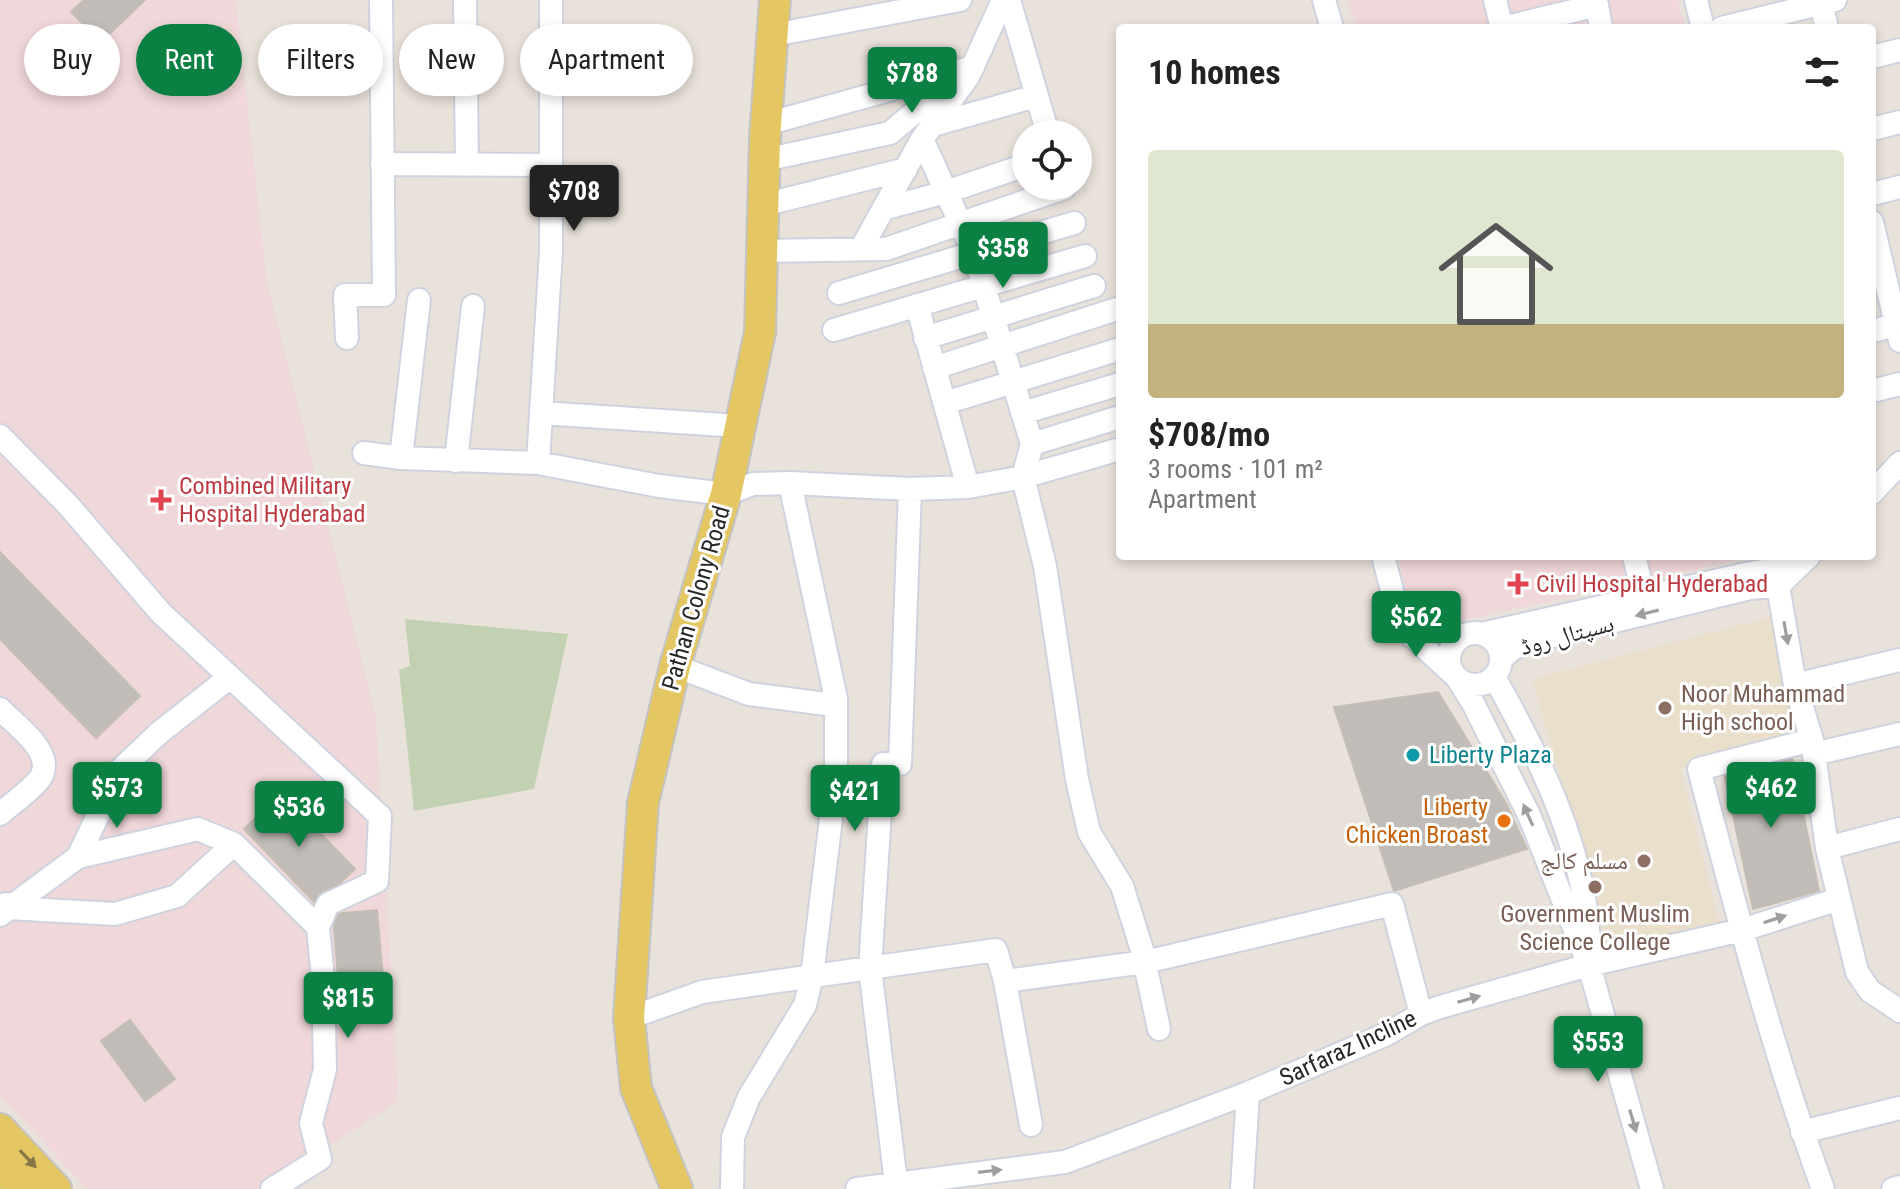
<!DOCTYPE html>
<html lang="en">
<head>
<meta charset="utf-8">
<style>
  body { margin:0; font-family:"Roboto Condensed","Noto Naskh Arabic",sans-serif; background:#f2f2f2; color:#222; height:100vh; display:flex; flex-direction:column; font-size:30px; white-space:nowrap }
  * { box-sizing:border-box; margin:0 }
  p { font-size:26px; color:#767676 }
  .icon { flex:none; width:44px; height:44px; fill:none; stroke:currentColor; stroke-width:2; stroke-linecap:round; stroke-linejoin:round }
  .map { position:relative; flex:1; overflow:hidden }
  .panel { position:absolute; left:1116px; top:24px; width:760px; height:536px; display:flex; flex-direction:column; background:#fff; border-radius:8px; box-shadow:0 4px 12px #0003 }
  .panel>* { flex:none }
  .guide { position:absolute; left:24px; top:24px; width:760px; height:72px; display:flex; gap:16px }
  .tools { position:absolute; left:1012px; top:120px; display:grid; gap:16px }
  .tools a { display:grid; place-items:center; width:80px; height:80px; border-radius:50%; background:#fff; box-shadow:0 4px 12px #0003; font-size:40px }
  .price { position:absolute; translate:-50% -68px; padding:0 18px; border-radius:8px; background:#0b8043; color:#fff; font-size:26px; line-height:52px; filter:drop-shadow(0 2px 4px #0008) }
  .price::after { content:''; position:absolute; left:50%; top:48px; width:24px; height:18px; margin-left:-12px; background:inherit; clip-path:polygon(0 0,100% 0,50% 100%) }
  .price.selected { background:#222; color:#fff }
  ul { padding:0; list-style:none }
  li { display:grid; align-content:center; gap:16px; height:424px; padding:0 32px }
  li+li { border-top:2px solid #e0e0e0 }
  li span { display:grid; place-items:center; height:248px; border-radius:8px; color:#555 }
  li>.icon { margin-inline-start:auto }
  span .icon { width:144px; height:144px; fill:#fffc; stroke-width:1 }
  li b { font-size:34px }
  h2 { display:flex; justify-content:space-between; align-items:center; height:96px; padding:0 32px; font-size:34px }
  .pill { padding:0 28px; border-radius:36px; background:#fff; box-shadow:0 4px 12px #0003; font-size:28px; line-height:72px }
  .pill.selected { background:#0b8043; color:#fff }
  .map>svg:first-child { display:block }
  .education { fill:#eadfca }
  .medical { fill:#f0d7d9 }
  .cemetery { fill:#c2d1b2 }
  .building { fill:#c1bcb7; stroke:#c4beb4; stroke-width:2 }
  .lines { fill:none; stroke-linecap:round; stroke-linejoin:round }
  .minor-casing { stroke:#cfd3df; stroke-width:26 }
  .major-casing { stroke:#c3c3c3; stroke-width:34 }
  .minor { stroke:#fff; stroke-width:22 }
  .major { stroke:#e4c663; stroke-width:30 }
  .oneway { fill:#9e9e9e }
  .oneway2 { fill:#867645 }
  .health-dot { fill:#e0444e; stroke:#fff; stroke-width:3 }
  .education-dot { fill:#8d6e63; stroke:#fff; stroke-width:3 }
  .culture-dot { fill:#0f9aa8; stroke:#fff; stroke-width:3 }
  .food-dot { fill:#e8710a; stroke:#fff; stroke-width:3 }
  .labels { text-anchor:middle; stroke-width:6; stroke-linejoin:round; paint-order:stroke }
  .health-label { font-size:24px; fill:#be3a42; stroke:#fff; text-anchor:start }
  .street-label { font-size:24px; fill:#272727; stroke:#fff }
  .education-label { font-size:24px; fill:#785e54; stroke:#fff; text-anchor:start }
  .culture-label { font-size:24px; fill:#0d838f; stroke:#fff; text-anchor:start }
  .food-label { font-size:24px; fill:#c56008; stroke:#fff; text-anchor:end }
</style>
</head>
<body>
<div class="map">
<svg width="1900" height="1189" viewBox="0 0 1900 1189">
  <rect width="100%" height="100%" fill="#e9e2da"/>
  <!-- education -->
  <path class="education" d="M1771 617 1796 737 1680 768 1720 925 1610 953 1532 679Z"/>
  <!-- medical -->
  <path class="medical" d="M0 0H236L267 282 376 717 399 1101 265 1189H87L0 1096Z
    M1347 0H1678L1685 28H1356Z
    M1398 556H1756L1428 628 1411 611Z"/>
  <!-- cemetery -->
  <path class="cemetery" d="M405 619 568 634 534 789 414 811 399 670 410 666Z"/>
  <!-- building -->
  <path class="building" d="M84 0H145L101 42 71 12Z
    M0 552 140 696 96 738 0 639Z
    M1438 692 1506 803 1527 849 1394 891 1334 707Z
    M1791 753 1819 891 1753 909 1723 768Z
    M281 793 355 869 317 905 244 829Z
    M377 910 385 1000 340 1003 333 914Z
    M130 1020 175 1079 145 1101 101 1041Z"/>
  <g class="lines">
    <defs>
      <path id="minor" d="M465 0 467 165
        M1009 0 1048 134
        M1324 0 1332 28
        M1495 0 1502 28
        M1696 0 1703 28
        M1820 0 1827 28
        M1503 28 1597 5 1601 28
        M1722 28 1835 0
        M773 35 960 0
        M1872 57 1900 50
        M766 124 973 67
        M933 125 1036 96
        M1872 129 1900 122
        M922 139 973 251 1032 444 1023 477 1045 566 1077 779 1089 832 1122 886 1142 950 1159 1029
        M764 160 890 133 916 111 946 107
        M382 164 551 165
        M1872 194 1900 187
        M763 205 906 169
        M883 209 946 192 1026 165
        M1872 222 1900 341
        M861 249 922 139 968 77 1003 0
        M762 251 886 249 1064 188
        M839 293 1074 223
        M917 305 968 487
        M834 330 1085 256
        M1872 331 1900 324
        M347 338 345 295H384L381 0
        M925 338 1094 286
        M934 368 1120 308
        M1872 391 1900 384
        M945 403 1120 349
        M541 413 740 426
        M1022 413 1120 384
        M0 436 68 505 161 613 380 816 377 881 328 904 318 927 234 844 177 896 115 914 9 908 0 915
        M1032 444 1120 417
        M364 453 401 458 538 463 659 486 726 494 753 484 790 483 910 489 968 487 1023 477 1120 449
        M401 458 419 300
        M456 461 473 306
        M538 463 551 251V0
        M1872 493 1900 463
        M1383 556 1393 594 1412 636 1452 673
        M1634 556 1644 596
        M1809 556 1778 586 1795 685 1812 740 1699 769C1736 910 1773 1052 1823 1189
        M1449 659a26 26 0 1 1 52 0a26 26 0 1 1-52 0Z
        M1482 634 1746 574 1799 565
        M1501 659 1511 650 1524 643 1750 588 1778 586
        M675 666 749 694 834 705
        M1494 677C1540 758 1589 857 1589 952
        M1458 679 1474 705 1529 815 1589 965 1652 1189
        M1795 685 1900 660
        M0 709C15 725 53 750 42 775 37 786 10 805 0 814
        M1812 740 1827 848 1857 972 1870 991 1900 1011
        M1814 754 1900 734
        M1827 848 1900 829
        M78 857 198 829 234 844
        M6 904 9 908 78 857 119 771 159 733 230 677
        M629 1018 702 992 996 950 1005 981
        M1031 1125 1005 981 1145 962 1392 904 1421 1014
        M1802 1132 1900 1108
        M896 1183 870 968 883 764H900L910 489
        M272 1189 320 1159 311 1123 325 1069 323 979 318 927
        M732 1189 733 1137 749 1097 805 1005 812 976 836 777V699L790 483
        M857 1189 1065 1162 1248 1093 1387 1034 1421 1014 1440 1007 1589 965 1742 930 1839 899
        M1242 1189 1248 1093
        M1893 1189 1900 1187"/>
      <path id="major" d="M0 1129 56 1189
        M0 1166 22 1189
        M677 1189 636 1088 629 1018 643 803 675 666 726 494 760 332 765 138 775 0"/>
    </defs>
    <!-- minor casing -->
    <use href="#minor" class="minor-casing"/>
    <!-- major casing -->
    <use href="#major" class="major-casing"/>
    <!-- minor -->
    <use href="#minor" class="minor"/>
    <!-- major -->
    <use href="#major" class="major"/>
  </g>
  <!-- one-way arrows -->
  <defs><path id="oneway-solid" d="M-6-.8H1V-3.2L6.5 0L1 3.2V.8H-6Z" transform="scale(2)"/></defs>
  <g class="oneway">
    <use href="#oneway-solid" transform="translate(1647 613) rotate(166)"/>
    <use href="#oneway-solid" transform="translate(1786 633) rotate(80)"/>
    <use href="#oneway-solid" transform="translate(1528 815) rotate(-114)"/>
    <use href="#oneway-solid" transform="translate(1775 919) rotate(-18)"/>
    <use href="#oneway-solid" transform="translate(1469 999) rotate(-16)"/>
    <use href="#oneway-solid" transform="translate(1633 1121) rotate(74)"/>
    <use href="#oneway-solid" transform="translate(990 1171) rotate(-7)"/>
  </g>
  <use class="oneway2" href="#oneway-solid" transform="translate(28 1159) rotate(47)"/>
  <!-- markers -->
  <g class="health-dot">
    <path d="M157 488h8v8h8v8h-8v8h-8v-8h-8v-8h8z"/>
    <path d="M1514 572h8v8h8v8h-8v8h-8v-8h-8v-8h8z"/>
  </g>
  <g class="education-dot">
    <circle cx="1665" cy="708" r="8"/>
    <circle cx="1644" cy="861" r="8"/>
    <circle cx="1595" cy="887" r="8"/>
  </g>
  <circle class="culture-dot" cx="1413" cy="755" r="8"/>
  <circle class="food-dot" cx="1504" cy="821" r="8"/>
  <g class="labels">
    <!-- health labels -->
    <g class="health-label">
      <text x="179" y="494">Combined Military<tspan x="179" dy="28">Hospital Hyderabad</tspan></text>
      <text x="1536" y="592">Civil Hospital Hyderabad</text>
    </g>
    <!-- street labels -->
    <g class="street-label">
      <text transform="translate(696 598) rotate(-74)" y="8">Pathan Colony Road</text>
      <text transform="translate(1567 635) rotate(-15)" y="8">ہسپتال روڈ</text>
      <text transform="translate(1348 1048) rotate(-25)" y="8">Sarfaraz Incline</text>
    </g>
    <!-- education labels -->
    <g class="education-label">
      <text x="1681" y="702">Noor Muhammad<tspan x="1681" dy="28">High school</tspan></text>
      <text x="1628" y="869" text-anchor="end">مسلم کالج</text>
      <text x="1595" y="922" text-anchor="middle">Government Muslim<tspan x="1595" dy="28">Science College</tspan></text>
    </g>
    <!-- culture labels -->
    <g class="culture-label">
      <text x="1429" y="763">Liberty Plaza</text>
    </g>
    <!-- food labels -->
    <g class="food-label">
      <text x="1488" y="815">Liberty<tspan x="1488" dy="28">Chicken Broast</tspan></text>
    </g>
  </g>
</svg>
<div class="tools">
<a><svg class="icon" aria-label="locate" viewBox="0 0 24 24"><circle cx="12" cy="12" r="6"/><path d="M12 2v4M12 18v4M2 12h4M18 12h4"/></svg></a>
</div>
<b class="price" style="left:912px;top:115px">$788</b>
<b class="price selected" style="left:574px;top:233px">$708</b>
<b class="price" style="left:1003px;top:290px">$358</b>
<b class="price" style="left:1416px;top:659px">$562</b>
<b class="price" style="left:117px;top:830px">$573</b>
<b class="price" style="left:1771px;top:830px">$462</b>
<b class="price" style="left:855px;top:833px">$421</b>
<b class="price" style="left:299px;top:849px">$536</b>
<b class="price" style="left:348px;top:1040px">$815</b>
<b class="price" style="left:1598px;top:1084px">$553</b>
<div class="guide">
<a class="pill">Buy</a>
<a class="pill selected">Rent</a>
<a class="pill">Filters</a>
<a class="pill">New</a>
<a class="pill">Apartment</a>
</div>
<section class="panel">
<h2>10 homes<svg class="icon" aria-label="filters" viewBox="0 0 24 24"><path d="M4 7h16M4 17h16"/><circle cx="9" cy="7" r="2"/><circle cx="15" cy="17" r="2"/></svg></h2>
<ul>
<li><span style="background:linear-gradient(#dfe7d0 70%,#c2b280 0)"><svg class="icon" aria-label="home" viewBox="0 0 24 24"><path d="M3 11l9-7 9 7M6 9v11h12V9"/></svg></span><div><b>$708/mo</b><p>3 rooms · 101 m²</p><p>Apartment</p></div></li>
</ul>
</section>
</div>
</body>
</html>
